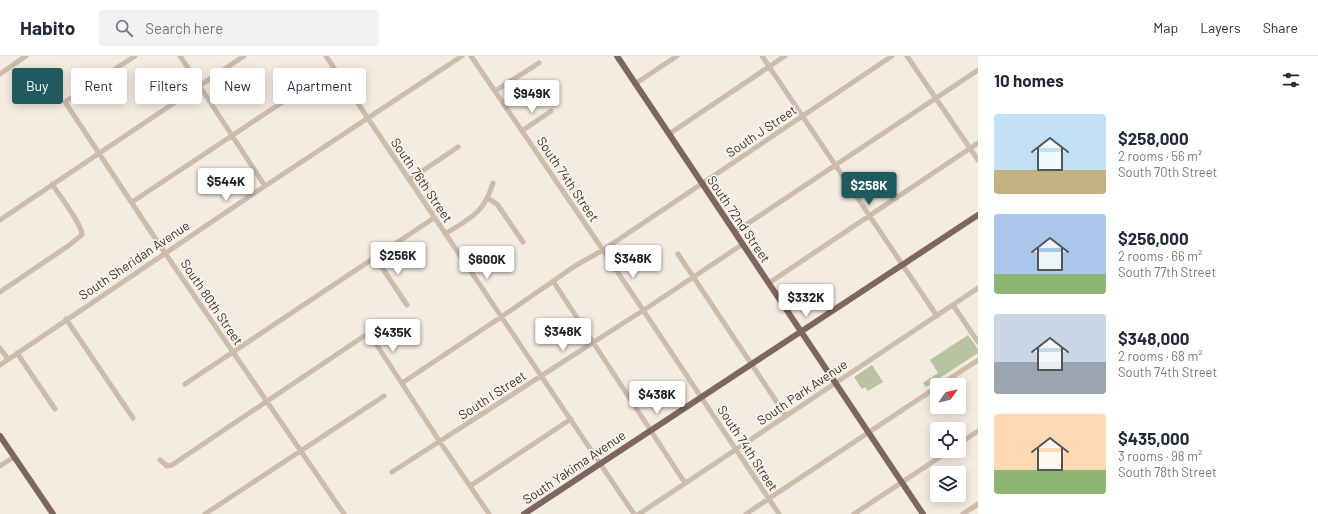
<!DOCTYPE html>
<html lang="en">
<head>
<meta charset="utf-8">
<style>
  body { margin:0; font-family:Barlow,sans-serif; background:#f2f2f3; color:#1f2937; height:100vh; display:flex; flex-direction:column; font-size:15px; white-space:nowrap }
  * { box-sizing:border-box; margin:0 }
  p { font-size:13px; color:#747a83 }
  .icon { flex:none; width:22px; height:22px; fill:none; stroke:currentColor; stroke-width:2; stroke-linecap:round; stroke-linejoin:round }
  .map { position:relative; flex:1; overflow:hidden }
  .side { display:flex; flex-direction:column; background:#fff; width:340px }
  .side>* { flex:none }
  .banner { position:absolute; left:12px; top:12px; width:380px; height:36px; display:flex; gap:8px }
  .needle { width:26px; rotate:56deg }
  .buttons { position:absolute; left:930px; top:322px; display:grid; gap:8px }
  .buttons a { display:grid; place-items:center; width:36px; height:36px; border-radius:4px; background:#fff; box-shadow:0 2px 10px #0003; font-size:20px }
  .price { position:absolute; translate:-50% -34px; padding:0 9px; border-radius:4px; background:#fff; color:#222; font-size:13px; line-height:26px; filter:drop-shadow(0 1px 2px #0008) }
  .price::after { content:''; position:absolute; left:50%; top:24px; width:12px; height:9px; margin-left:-6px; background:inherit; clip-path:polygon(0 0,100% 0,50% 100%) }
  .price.on { background:#1f5a5e; color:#fff }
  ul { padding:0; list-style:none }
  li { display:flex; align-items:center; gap:12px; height:100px; padding:0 16px }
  li span { display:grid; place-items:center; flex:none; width:112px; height:80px; border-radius:4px; color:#555 }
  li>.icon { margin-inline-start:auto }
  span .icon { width:48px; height:48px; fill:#fffc; stroke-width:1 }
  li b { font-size:17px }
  h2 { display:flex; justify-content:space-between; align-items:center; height:48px; padding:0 16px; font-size:17px }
  .pill { padding:0 14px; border-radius:4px; background:#fff; box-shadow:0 2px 10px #0003; font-size:14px; line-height:36px }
  .pill.on { background:#1f5a5e; color:#fff }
  header { display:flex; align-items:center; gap:24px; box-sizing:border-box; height:56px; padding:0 20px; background:#fff; border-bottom:1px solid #e0e1e3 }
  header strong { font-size:19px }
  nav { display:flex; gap:22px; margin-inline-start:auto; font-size:14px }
  .search { width:280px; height:36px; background:#f2f2f3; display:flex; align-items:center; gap:10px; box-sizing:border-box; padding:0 14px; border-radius:4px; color:#747a83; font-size:15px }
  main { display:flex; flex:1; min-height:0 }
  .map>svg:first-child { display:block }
  .green { fill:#b8c4a0 }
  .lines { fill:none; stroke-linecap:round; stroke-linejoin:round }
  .minor { stroke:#cdbbac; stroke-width:5 }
  .major { stroke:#7d675c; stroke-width:6 }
  .labels { text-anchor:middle; stroke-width:3.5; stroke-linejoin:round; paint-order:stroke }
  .street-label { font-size:13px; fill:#3b302b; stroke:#fbf5ee }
</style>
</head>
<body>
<header>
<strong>Habito</strong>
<div class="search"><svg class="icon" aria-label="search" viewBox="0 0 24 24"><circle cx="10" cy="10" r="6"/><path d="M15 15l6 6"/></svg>Search here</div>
<nav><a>Map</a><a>Layers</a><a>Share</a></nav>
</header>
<main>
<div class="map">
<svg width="978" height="458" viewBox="0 0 978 458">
  <rect width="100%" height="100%" fill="#f4ebe1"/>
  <!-- green -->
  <path class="green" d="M968 279 978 293V297L926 331 923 327 938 317 930 304Z
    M872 309 883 326 868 335 865 331 862 333 854 321Z"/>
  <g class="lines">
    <!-- minor -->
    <path class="minor" d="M135 0 65 46 165 197 344 458
      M180 0 265 130
      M326 0 634 458
      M471 0 603 194 779 458
      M762 0 937 260
      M907 0 978 104
      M0 18 26 0
      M635 28 677 0
      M495 35 539 7
      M522 75 551 55
      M669 78 785 0
      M409 124 458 91
      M487 142 497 148 523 186
      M132 146 334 12
      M0 164 244 0
      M735 176 978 14
      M445 178C459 169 478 160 486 144 489 139 491 133 493 127
      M678 198 786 360
      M375 201 407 249
      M553 225 685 427
      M769 227 978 87
      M0 236 68 190 82 179C82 168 59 139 52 128
      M953 249 978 286
      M66 263 133 362
      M369 277 440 386 489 458
      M0 292 8 303
      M17 297 55 353
      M0 309 265 130 462 0
      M402 327 501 261 575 210 603 194 892 0
      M185 328 434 162
      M940 329 978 304
      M959 388 978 375
      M160 404 167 410 172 409 382 268
      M0 410 14 401
      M392 416 653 248 743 188
      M470 430 571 363
      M205 458 384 340
      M639 458 978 232
      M746 458 937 331
      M854 458 949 395
      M963 458 978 448"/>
    <!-- major -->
    <path class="major" d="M617 0 923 458
      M0 380 53 458
      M524 458 978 159"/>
  </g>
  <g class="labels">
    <!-- street labels -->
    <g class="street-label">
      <text transform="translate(761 75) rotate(-34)" y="5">South J Street</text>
      <text transform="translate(568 123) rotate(56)" y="5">South 74th Street</text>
      <text transform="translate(422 124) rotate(56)" y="5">South 76th Street</text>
      <text transform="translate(739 163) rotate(56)" y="5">South 72nd Street</text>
      <text transform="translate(134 204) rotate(-34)" y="5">South Sheridan Avenue</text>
      <text transform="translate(212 246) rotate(56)" y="5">South 80th Street</text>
      <text transform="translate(802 336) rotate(-34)" y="5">South Park Avenue</text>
      <text transform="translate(492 339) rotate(-33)" y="5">South I Street</text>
      <text transform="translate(748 392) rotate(57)" y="5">South 74th Street</text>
      <text transform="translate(574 411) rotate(-34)" y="5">South Yakima Avenue</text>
    </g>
  </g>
</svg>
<div class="buttons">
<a><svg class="needle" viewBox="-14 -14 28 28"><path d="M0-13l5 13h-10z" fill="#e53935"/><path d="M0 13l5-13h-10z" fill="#747a83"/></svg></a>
<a><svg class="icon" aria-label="locate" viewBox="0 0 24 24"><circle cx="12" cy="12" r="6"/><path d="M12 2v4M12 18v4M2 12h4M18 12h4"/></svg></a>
<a><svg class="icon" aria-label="layers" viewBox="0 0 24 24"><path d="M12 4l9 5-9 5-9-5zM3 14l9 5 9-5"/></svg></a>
</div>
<b class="price" style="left:532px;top:58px">$949K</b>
<b class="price" style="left:226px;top:146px">$544K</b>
<b class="price on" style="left:869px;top:150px">$258K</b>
<b class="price" style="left:398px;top:220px">$256K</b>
<b class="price" style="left:633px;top:223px">$348K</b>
<b class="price" style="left:487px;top:224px">$600K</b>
<b class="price" style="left:806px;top:262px">$332K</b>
<b class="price" style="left:563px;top:296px">$348K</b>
<b class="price" style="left:393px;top:297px">$435K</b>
<b class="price" style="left:657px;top:359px">$438K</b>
<div class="banner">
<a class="pill on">Buy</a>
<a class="pill">Rent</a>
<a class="pill">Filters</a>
<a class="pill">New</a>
<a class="pill">Apartment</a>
</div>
</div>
<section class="side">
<h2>10 homes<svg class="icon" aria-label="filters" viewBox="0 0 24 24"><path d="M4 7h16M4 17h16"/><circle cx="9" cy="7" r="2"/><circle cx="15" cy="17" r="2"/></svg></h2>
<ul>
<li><span style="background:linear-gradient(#bfe0f5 70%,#c2b280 0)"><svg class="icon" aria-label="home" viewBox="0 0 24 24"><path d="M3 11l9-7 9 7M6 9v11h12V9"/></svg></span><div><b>$258,000</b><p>2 rooms · 56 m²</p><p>South 70th Street</p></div></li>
<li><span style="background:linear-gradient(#a9c7e8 75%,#8fb573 0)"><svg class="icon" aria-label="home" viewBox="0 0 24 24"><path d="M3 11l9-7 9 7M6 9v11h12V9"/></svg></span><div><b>$256,000</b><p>2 rooms · 66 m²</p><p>South 77th Street</p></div></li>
<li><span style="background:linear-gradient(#c9d6e8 60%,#9aa5b1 0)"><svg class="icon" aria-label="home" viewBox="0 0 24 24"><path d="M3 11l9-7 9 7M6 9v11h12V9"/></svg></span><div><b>$348,000</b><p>2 rooms · 68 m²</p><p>South 74th Street</p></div></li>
<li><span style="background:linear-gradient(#ffd9b3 70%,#8fb573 0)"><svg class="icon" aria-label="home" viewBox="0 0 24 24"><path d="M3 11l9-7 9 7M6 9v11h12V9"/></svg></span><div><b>$435,000</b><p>3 rooms · 98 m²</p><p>South 78th Street</p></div></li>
</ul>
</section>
</main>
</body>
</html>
